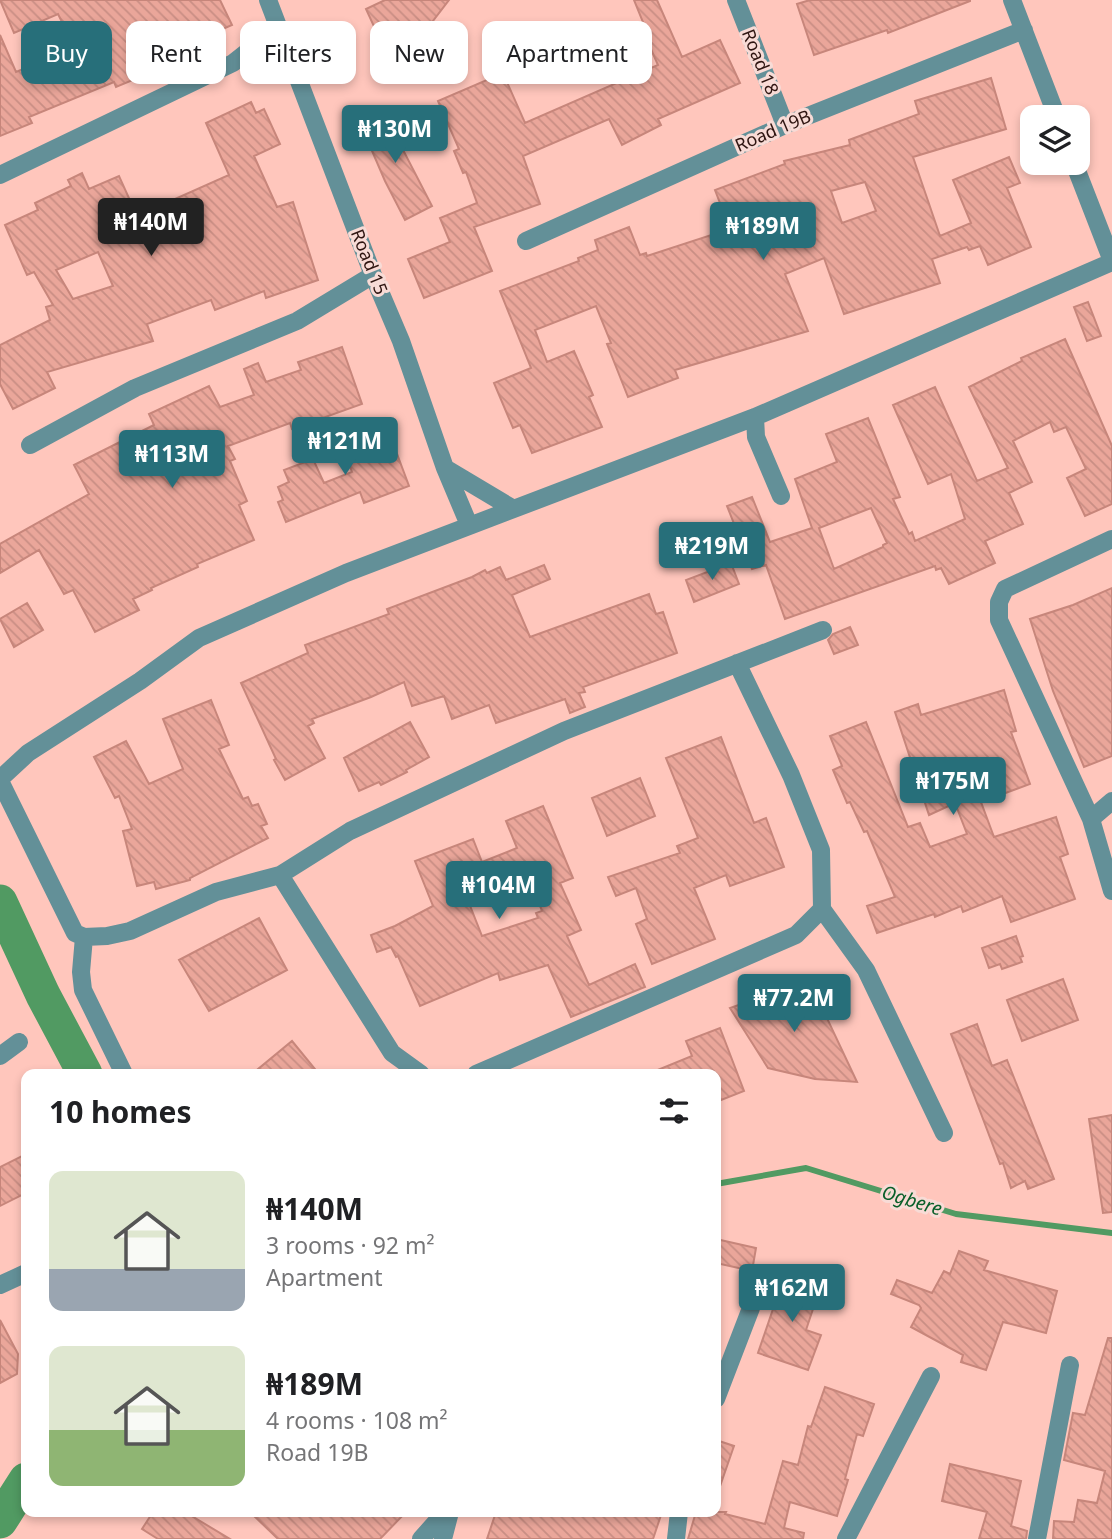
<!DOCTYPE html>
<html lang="en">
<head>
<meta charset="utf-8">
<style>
  body { margin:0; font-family:"Noto Sans",sans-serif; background:#f2f2f2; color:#202124; height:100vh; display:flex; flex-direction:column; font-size:26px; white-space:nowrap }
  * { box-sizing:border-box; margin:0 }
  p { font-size:23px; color:#757577 }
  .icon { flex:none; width:38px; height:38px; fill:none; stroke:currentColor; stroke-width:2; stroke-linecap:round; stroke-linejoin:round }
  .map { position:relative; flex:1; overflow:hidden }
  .details { position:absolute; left:21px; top:1069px; width:700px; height:448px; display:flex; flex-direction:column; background:#fff; border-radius:14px; box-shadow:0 4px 10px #0003 }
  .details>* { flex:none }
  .guide { position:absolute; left:21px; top:21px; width:700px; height:63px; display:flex; gap:14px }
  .buttons { position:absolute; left:1020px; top:105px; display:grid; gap:14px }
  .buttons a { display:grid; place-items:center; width:70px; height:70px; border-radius:14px; background:#fff; box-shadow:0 4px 10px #0003; font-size:35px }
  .price { position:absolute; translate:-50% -60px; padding:0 16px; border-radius:7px; background:#276f7a; color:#fff; font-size:23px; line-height:46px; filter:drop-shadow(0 2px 4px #0008) }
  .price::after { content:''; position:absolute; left:50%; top:42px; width:21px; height:16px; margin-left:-10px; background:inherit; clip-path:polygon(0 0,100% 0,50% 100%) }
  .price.active { background:#222; color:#fff }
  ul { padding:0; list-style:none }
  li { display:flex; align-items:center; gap:21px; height:175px; padding:0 28px }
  li span { display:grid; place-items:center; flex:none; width:196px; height:140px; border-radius:14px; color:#555 }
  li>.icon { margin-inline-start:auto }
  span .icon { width:84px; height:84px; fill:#fffc; stroke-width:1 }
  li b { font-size:30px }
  h2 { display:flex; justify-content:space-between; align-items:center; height:84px; padding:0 28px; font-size:30px }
  .tag { padding:0 24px; border-radius:14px; background:#fff; box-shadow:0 4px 10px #0003; font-size:24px; line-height:63px }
  .tag.active { background:#276f7a; color:#fff }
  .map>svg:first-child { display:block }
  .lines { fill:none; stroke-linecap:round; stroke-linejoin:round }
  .stream { stroke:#519a62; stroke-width:6 }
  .river { stroke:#519a62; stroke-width:35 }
  .building { fill:url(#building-back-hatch); stroke:#c7867b; stroke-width:2; fill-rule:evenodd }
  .minor { stroke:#639098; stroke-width:18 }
  .labels { text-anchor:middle; stroke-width:6; stroke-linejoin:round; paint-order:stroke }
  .street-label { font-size:18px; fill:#2e1511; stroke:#f8dbd6 }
  .water-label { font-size:19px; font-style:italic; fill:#095f2a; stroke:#f8dbd6 }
</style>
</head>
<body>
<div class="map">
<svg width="1112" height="1539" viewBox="0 0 1112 1539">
  <defs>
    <pattern id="building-back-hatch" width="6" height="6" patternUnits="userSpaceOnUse" patternTransform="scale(1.75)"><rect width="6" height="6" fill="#eaa69a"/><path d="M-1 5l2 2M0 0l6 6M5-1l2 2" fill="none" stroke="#c98e84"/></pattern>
  </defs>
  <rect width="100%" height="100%" fill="#ffc6bc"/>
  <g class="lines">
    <!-- stream -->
    <path class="stream" d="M716 1184 806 1168 956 1214 1112 1233"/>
    <!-- river -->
    <path class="river" d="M0 902 43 995 85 1074
      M0 1521 26 1480"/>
  </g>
  <!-- building -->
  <path class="building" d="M0 0H220L232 25 209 35 206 29 157 50 164 67 116 87 114 82 29 117 32 123 0 136V35L16 72 75 48 58 14 14 33Z
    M385 0H449L410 51 413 59 393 68 366 9Z
    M634 0H657L682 57 720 40 740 83 658 119 661 125 622 145 609 119 523 156 540 204 474 227 492 271 424 298 408 259 450 242 440 218 477 203 466 172 463 173 454 151 459 149 438 101 503 73 525 123 658 65 642 29 645 27Z
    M810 0H970V1L888 33 887 30 814 55 797 4Z
    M991 78 1006 129 913 157 940 236 971 223 953 180 1009 157 1020 183 1007 188 1031 247 988 265 980 246 969 250 967 247 932 259 940 283 844 314 824 258 785 274 808 331 675 370 678 378 628 397 607 344 611 343 596 306 535 330 547 362 574 351 593 395 589 397 602 427 532 453 520 425 513 428 494 383 531 368 500 291 579 261 578 258 598 250 595 240 629 227 640 255 646 253 647 256 730 229 715 190 785 164 784 161 850 145 849 140 919 114 915 101ZM865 182 876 211 842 223 831 191Z
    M251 102 256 113 264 109 280 144 254 156 277 207 293 202 318 280 266 298 264 291 215 310 211 300 147 324 153 341 47 372 55 388 13 409 0 384V345L50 320 46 307 53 305 34 272 27 275 5 225 38 210 35 203 71 186 68 180 82 173 89 189 119 176 137 216 229 175 206 123ZM98 252 113 286 73 299 56 270Z
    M388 111 403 145 401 146 432 206 405 220 385 181 360 123Z
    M1088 302 1101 336 1087 341 1074 307Z
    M1065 339 1112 446V504L1085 516 1067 478 1086 469 1066 427 1054 432 1050 422 1013 441 1032 482 1009 493 1023 524 985 541 995 563 949 584 941 568 936 570 935 566 785 619 766 565 752 569 727 506 752 497 770 542 812 528 795 479 837 462 826 434 868 418 900 497 893 499 909 534 912 532 915 541 965 519 951 474 928 484 893 405 935 387 977 481 1008 468 969 387 1022 361 1021 358ZM871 508 887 543 883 545V547L834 569 819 528Z
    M342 347 362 404 292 429 290 423 228 446 235 459 230 461 247 501 239 505 254 540 197 564 198 567 151 588 152 590 133 599 139 610 95 632 73 590 64 594 39 550 0 573V544L89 494 74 465 154 425 149 414 209 386 220 407 254 395 244 369 258 363 266 382 301 370 298 362Z
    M387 427 409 486 364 503 360 492 286 522 278 502 283 500 278 487 289 482 284 470 313 459 324 483 352 472 342 444Z
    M731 563 739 584 694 602 686 580Z
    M544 565 550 579 512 595 530 637 649 594 656 614 663 612 677 653 583 687 585 692 579 693 585 707 570 713 565 699 496 723 489 705 452 719 444 696 412 706 404 682 371 697 312 719 314 723 308 726 325 758 285 780 274 760 276 759 241 683 308 653 305 645 389 614 387 609 472 577 485 570 487 573 500 567 506 580Z
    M1112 588V756L1084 767 1053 691 1030 619 1073 605Z
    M27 603 43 630 14 647 0 619Z
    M850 627 858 645 834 654 828 640 833 634Z
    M1004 690 1016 731 1011 732 1030 784 981 802 994 837 1056 817 1068 854 1060 857 1075 899 1011 922 1002 896 963 912 961 906 935 917 934 914 877 933 867 906 895 897 867 831 864 832 850 802 847 803 833 770 842 766 830 736 866 722 908 827 920 823 930 847 967 834 955 803 929 815 895 712 918 704 921 715Z
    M211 700 229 745 219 749 243 799 248 797 252 806 258 804 267 824 261 826 268 838 190 878V880L156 889 154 882 137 886 123 831 132 829 119 796 115 798 94 757 126 741 149 784 183 769 163 719Z
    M410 722 429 757 406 770 407 772 381 785 379 782 359 791 344 758Z
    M721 737 754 823 766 818 784 867 730 886 726 875 694 888 715 939 652 964 636 924 647 919 636 888 616 896 608 877 680 853 677 846 698 838 666 758Z
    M640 778 655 816 607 836 592 798Z
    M543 806 573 878 560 883 581 930 567 936 589 985 635 964 645 987 571 1017 548 965 500 980 498 973 420 1006 398 956 396 957 391 947 377 952 371 935 395 926 433 906 415 861 473 839 482 862 517 848 506 821ZM528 876 542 911 536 913 538 918 482 936 467 898Z
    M259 918 287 970 209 1011 179 960Z
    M1016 936 1023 956 1020 957 1022 962 1002 969 1000 964 989 968 982 948Z
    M1063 979 1078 1020 1022 1041 1007 1000Z
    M809 980 857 1082 815 1079 768 1068 730 1008Z
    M977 1024 992 1066 1007 1060 1054 1179 1028 1189 1025 1181 1011 1188 1003 1163 1000 1164 951 1034Z
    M720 1028 744 1091 716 1102V1074H648L692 1056 686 1041Z
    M292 1041 319 1074H252Z
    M1112 1115V1212L1103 1213 1089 1119Z
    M26 1154V1193L0 1206V1167Z
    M716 1239 756 1248 752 1271 716 1263Z
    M959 1251 988 1261 984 1270 1057 1291 1046 1333 1003 1322 986 1370 961 1362 963 1355 911 1327 921 1308 919 1305 891 1294 897 1280 932 1293 944 1271 950 1274Z
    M785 1274 821 1285 806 1330 821 1335 808 1370 758 1353Z
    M0 1320 18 1354 17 1374 0 1383Z
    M1108 1338H1112V1539H1053L1054 1521 1074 1522 1078 1500 1097 1503 1105 1471 1064 1460 1073 1413 1085 1415Z
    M825 1387 874 1404 863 1436 857 1434 845 1479 848 1480 837 1516 790 1502 784 1528 804 1533 803 1539H688L696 1512H726L725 1514 765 1524 783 1461 798 1465 808 1426 811 1427Z
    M716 1440 734 1446 718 1492H716Z
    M950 1464 1021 1481 1011 1526 1027 1531 1026 1539H979L987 1512 942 1501Z
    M153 1512H185L230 1539H158L142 1529Z
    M250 1512H406L380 1539H278Z
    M496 1512H662L653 1539H487Z"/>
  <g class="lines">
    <!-- minor -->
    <path class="minor" d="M268 0 373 275 401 341 445 468 469 525
      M736 0 785 125
      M1012 0 1057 117
      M1074 163 1112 261
      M0 175 233 63 279 27
      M526 241 785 125 1024 30
      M755 417 756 437 781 496
      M30 445 135 388 297 321 373 275
      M445 468 512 508
      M1112 539 1005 589 999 602V620L1091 819 1112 891
      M737 663 791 775 821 850 822 909 866 970 944 1133
      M0 779 28 753 140 681 199 638 346 573 755 417 1112 262
      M0 781 75 933 84 937 107 936 130 931 216 892 280 875 350 831 564 731 823 630
      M1091 819 1112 801
      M280 875 392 1053 421 1074
      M84 937 81 972 83 990 124 1074
      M0 1056 19 1042
      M476 1074 796 935 822 909
      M0 1285 26 1273
      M716 1399 751 1308
      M421 1539 445 1512
      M443 1539 450 1512
      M676 1539 679 1512
      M846 1539 931 1376
      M1037 1539 1070 1365"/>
  </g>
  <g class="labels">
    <!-- street labels -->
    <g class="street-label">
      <text transform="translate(760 62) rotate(68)" y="6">Road 18</text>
      <text transform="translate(773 131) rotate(-23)" y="6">Road 19B</text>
      <text transform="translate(369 262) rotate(68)" y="6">Road 15</text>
    </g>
    <!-- water labels -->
    <g class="water-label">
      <text transform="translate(912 1200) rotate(17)" y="7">Ogbere</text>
    </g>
  </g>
</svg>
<div class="buttons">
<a><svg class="icon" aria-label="layers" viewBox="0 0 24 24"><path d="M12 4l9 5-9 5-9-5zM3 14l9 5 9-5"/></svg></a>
</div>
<b class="price" style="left:395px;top:165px">₦130M</b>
<b class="price active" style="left:151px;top:258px">₦140M</b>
<b class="price" style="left:763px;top:262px">₦189M</b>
<b class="price" style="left:345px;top:477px">₦121M</b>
<b class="price" style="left:172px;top:490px">₦113M</b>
<b class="price" style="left:712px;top:582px">₦219M</b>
<b class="price" style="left:953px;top:817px">₦175M</b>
<b class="price" style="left:499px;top:921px">₦104M</b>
<b class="price" style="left:794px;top:1034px">₦77.2M</b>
<b class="price" style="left:792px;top:1324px">₦162M</b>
<div class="guide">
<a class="tag active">Buy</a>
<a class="tag">Rent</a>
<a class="tag">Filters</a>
<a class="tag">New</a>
<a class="tag">Apartment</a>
</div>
<section class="details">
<h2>10 homes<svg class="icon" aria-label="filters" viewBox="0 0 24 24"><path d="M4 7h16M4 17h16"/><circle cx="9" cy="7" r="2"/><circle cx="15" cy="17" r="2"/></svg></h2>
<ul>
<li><span style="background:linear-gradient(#dfe7d0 70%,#9aa5b1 0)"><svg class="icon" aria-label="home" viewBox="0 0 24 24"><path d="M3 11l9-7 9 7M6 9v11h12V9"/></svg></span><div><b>₦140M</b><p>3 rooms · 92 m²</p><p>Apartment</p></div></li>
<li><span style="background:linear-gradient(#dfe7d0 60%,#8fb573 0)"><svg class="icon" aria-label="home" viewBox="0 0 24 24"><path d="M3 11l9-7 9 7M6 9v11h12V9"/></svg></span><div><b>₦189M</b><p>4 rooms · 108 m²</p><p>Road 19B</p></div></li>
</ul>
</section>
</div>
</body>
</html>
